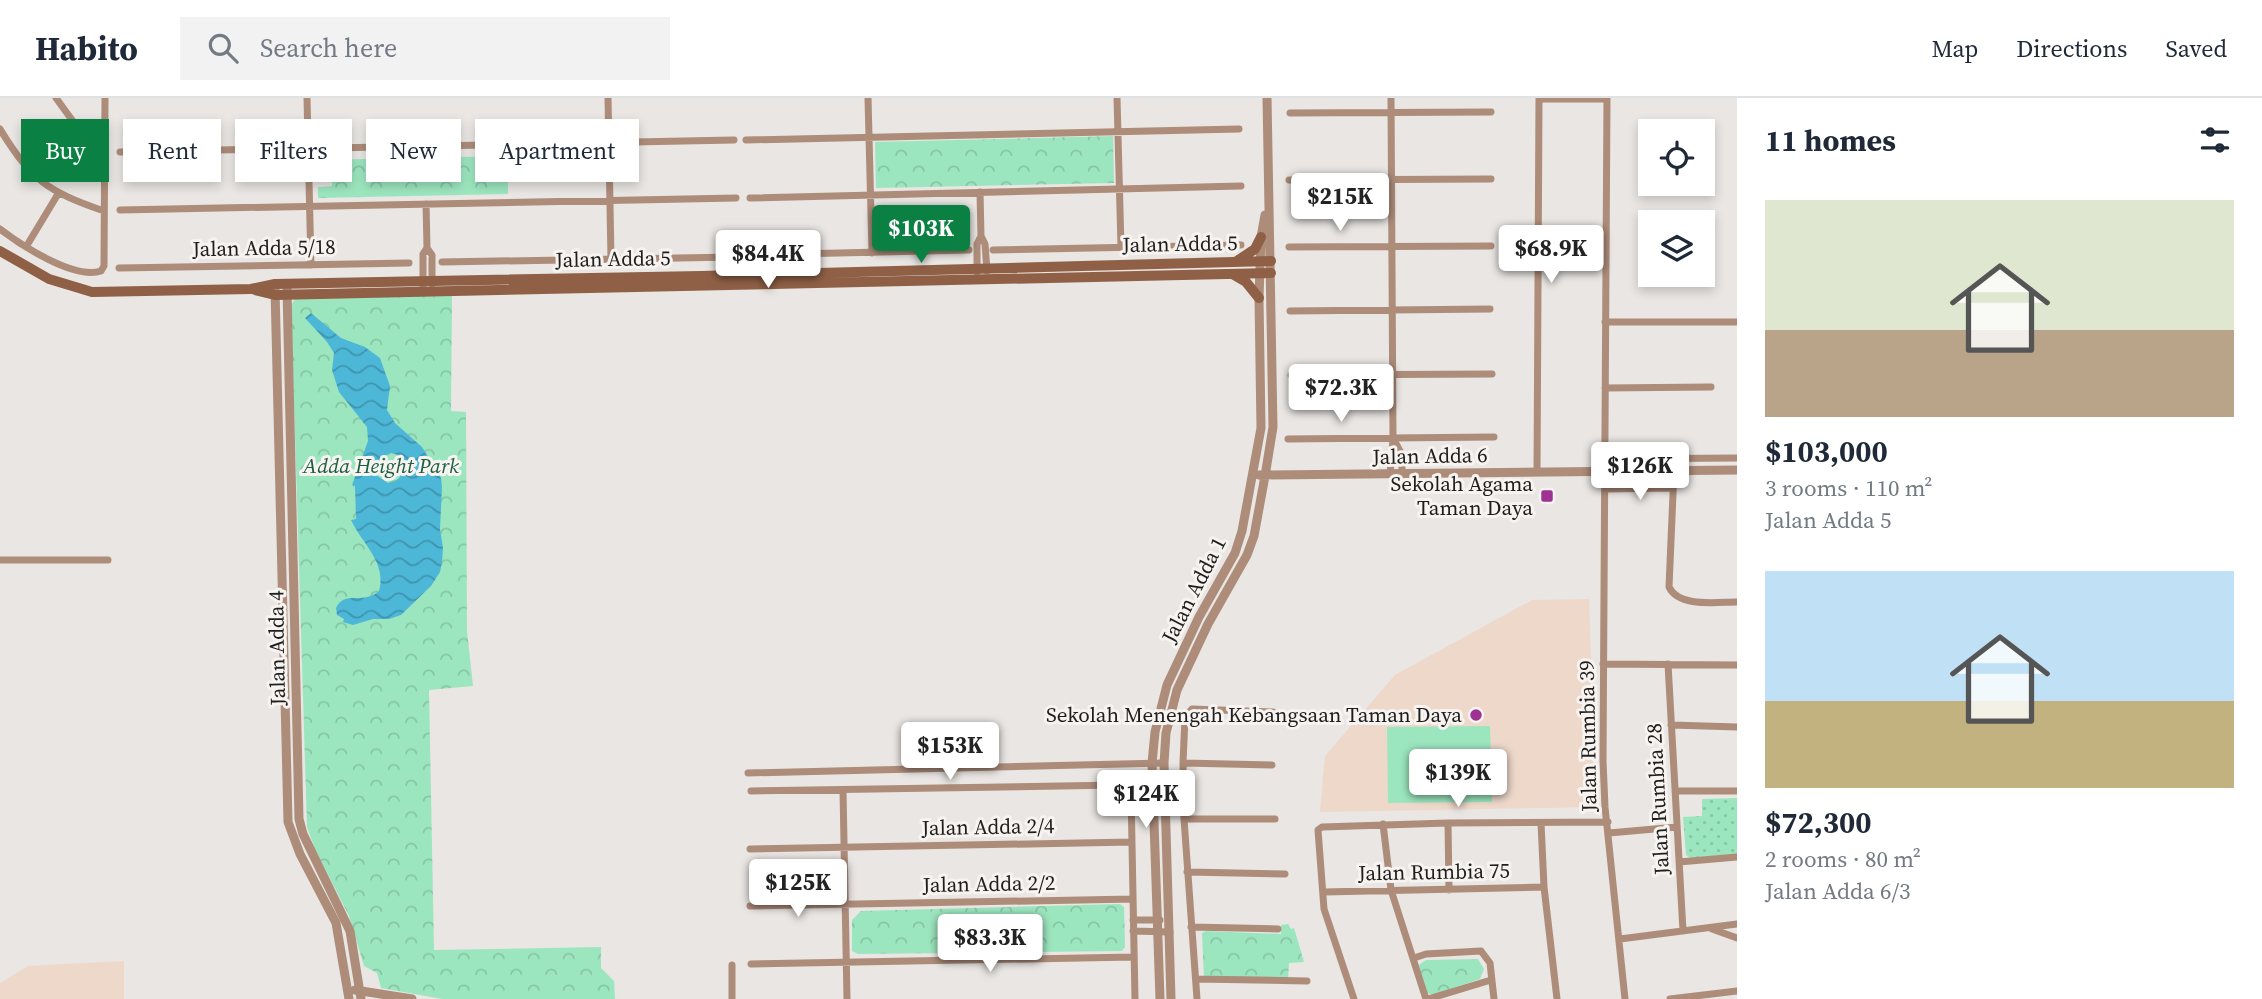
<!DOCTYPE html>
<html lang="en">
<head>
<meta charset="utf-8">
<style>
  body { margin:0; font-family:"Source Serif 4",serif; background:#f2f2f3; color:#1f2937; height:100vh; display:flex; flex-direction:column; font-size:26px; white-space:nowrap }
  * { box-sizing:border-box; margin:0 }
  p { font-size:23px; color:#747a83 }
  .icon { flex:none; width:38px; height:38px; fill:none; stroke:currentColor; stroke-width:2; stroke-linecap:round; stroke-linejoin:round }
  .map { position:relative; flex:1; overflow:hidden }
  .details { display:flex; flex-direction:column; background:#fff; width:525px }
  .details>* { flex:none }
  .top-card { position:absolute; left:21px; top:21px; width:665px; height:63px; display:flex; gap:14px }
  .buttons { position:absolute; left:1638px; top:21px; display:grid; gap:14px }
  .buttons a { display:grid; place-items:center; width:77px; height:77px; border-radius:0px; background:#fff; box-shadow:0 4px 10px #0003; font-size:35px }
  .price { position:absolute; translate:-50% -60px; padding:0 16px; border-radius:7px; background:#fff; color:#222; font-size:23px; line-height:46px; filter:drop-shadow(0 2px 4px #0008) }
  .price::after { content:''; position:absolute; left:50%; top:42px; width:21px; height:16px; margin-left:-10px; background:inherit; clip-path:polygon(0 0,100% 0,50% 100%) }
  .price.selected { background:#0b8043; color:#fff }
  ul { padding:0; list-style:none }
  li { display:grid; align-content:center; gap:14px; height:371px; padding:0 28px }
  li span { display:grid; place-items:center; height:217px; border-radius:0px; color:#555 }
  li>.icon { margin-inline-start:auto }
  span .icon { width:126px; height:126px; fill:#fffc; stroke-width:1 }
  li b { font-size:30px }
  h2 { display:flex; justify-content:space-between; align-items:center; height:84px; padding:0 28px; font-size:30px }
  .pill { padding:0 24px; border-radius:0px; background:#fff; box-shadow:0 4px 10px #0003; font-size:24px; line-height:63px }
  .pill.selected { background:#0b8043; color:#fff }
  header { display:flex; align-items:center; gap:42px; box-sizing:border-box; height:98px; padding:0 35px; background:#fff; border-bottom:2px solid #e0e1e3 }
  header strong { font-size:33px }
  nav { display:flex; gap:38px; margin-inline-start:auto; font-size:24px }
  .search { width:490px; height:63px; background:#f2f2f3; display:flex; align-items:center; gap:18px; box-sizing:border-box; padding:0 24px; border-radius:0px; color:#747a83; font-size:26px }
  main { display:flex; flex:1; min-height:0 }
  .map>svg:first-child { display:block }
  .education { fill:#edd8ca }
  .grass { fill:url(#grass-dots) }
  .park { fill:url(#park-crowns) }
  .pitch { fill:#9ce6bf }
  .water { fill:url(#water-waves); fill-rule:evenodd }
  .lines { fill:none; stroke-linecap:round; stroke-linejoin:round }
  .minor { stroke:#ad8c7a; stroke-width:7 }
  .tertiary { stroke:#ad8c7a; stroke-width:9 }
  .secondary { stroke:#8f6046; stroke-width:10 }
  .poi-dot { fill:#9e3293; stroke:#f6f3f0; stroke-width:2.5 }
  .labels { text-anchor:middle; stroke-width:6; stroke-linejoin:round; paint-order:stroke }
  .street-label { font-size:21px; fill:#1f1e1d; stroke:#f6f3f0 }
  .park-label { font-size:21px; font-style:italic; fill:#1b5e41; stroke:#f6f3f0 }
  .poi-label { font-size:21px; fill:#1f1e1d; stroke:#f6f3f0; text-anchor:end }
</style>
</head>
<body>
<header>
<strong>Habito</strong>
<div class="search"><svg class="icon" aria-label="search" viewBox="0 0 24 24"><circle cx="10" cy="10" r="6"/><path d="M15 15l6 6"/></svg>Search here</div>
<nav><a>Map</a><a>Directions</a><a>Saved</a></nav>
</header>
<main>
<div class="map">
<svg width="1737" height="901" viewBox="0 0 1737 901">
  <defs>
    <pattern id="grass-dots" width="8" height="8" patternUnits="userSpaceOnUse" patternTransform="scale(1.75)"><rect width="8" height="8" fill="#9ce6bf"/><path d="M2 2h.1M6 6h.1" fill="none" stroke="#86c5a4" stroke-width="1.8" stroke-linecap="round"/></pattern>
    <pattern id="park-crowns" width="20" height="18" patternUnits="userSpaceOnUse" patternTransform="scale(1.75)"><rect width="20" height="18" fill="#9ce6bf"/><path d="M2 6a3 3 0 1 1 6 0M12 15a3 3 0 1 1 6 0" fill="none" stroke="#86c5a4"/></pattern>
    <pattern id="water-waves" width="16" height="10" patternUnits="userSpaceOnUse" patternTransform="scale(1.75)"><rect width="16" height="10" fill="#4db7d8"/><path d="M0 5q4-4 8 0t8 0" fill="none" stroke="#3f94af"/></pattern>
  </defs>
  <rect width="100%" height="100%" fill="#e9e6e3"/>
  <!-- education -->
  <path class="education" d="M1589 501 1596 709 1320 714 1325 658 1395 577 1532 502Z
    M124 863V901H0V885L28 868Z"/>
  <!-- grass -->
  <path class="grass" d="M1737 700V756L1690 760 1686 757 1683 719 1702 718V701Z"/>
  <!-- park -->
  <path class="park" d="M1113 38 1114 85 876 90 875 44Z
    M508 58V96L318 100V89L332 88V71H318V62Z
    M452 197 451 313 466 314 467 533 473 588 429 592 434 852 601 849V870L614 883 615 901H442L381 890 377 875 364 868 349 818 315 751 307 729 291 207 297 198Z
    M1120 806 1124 809 1125 849 1122 853 858 856 852 853V822L861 813Z
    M1288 826 1291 831 1294 830 1304 864 1289 865 1288 881 1204 880 1202 835 1206 833 1281 836V827Z
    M1478 861 1484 871 1480 881 1433 897 1427 895 1419 867 1426 862Z"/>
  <!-- pitch -->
  <path class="pitch" d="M1490 628 1492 704 1388 705 1387 629Z"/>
  <!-- water -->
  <path class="water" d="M311 215 341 240 365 249 380 260 390 288 387 312 395 325 422 349 441 380 442 389 440 431 443 450 442 464 440 474 431 488 401 517 389 521H373L353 527 343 524 344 521 337 517 336 510C345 491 361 508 379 493 387 464 362 446 351 422L356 421 355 388 352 387 368 343 367 329 339 294 332 272 334 255 327 244 305 220ZM391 355 398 357C405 370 404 383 388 385L376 377 377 366 380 360Z"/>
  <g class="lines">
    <!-- minor -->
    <path class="minor" d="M56 0 80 33 104 46
      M307 0 311 167
      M608 0 611 161
      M868 0 872 155
      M1117 0 1121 149
      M1391 0 1393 340 1402 357V376
      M1607 0 1603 663 1605 709 1625 901
      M1539 1H1607
      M1290 15 1491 14
      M0 31C32 83 47 93 104 113
      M746 42 1239 31
      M120 54 734 42
      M1289 82 1491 81
      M980 94 981 138 985 146 987 173
      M750 100 1241 88
      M120 112 736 100
      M0 131C21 147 74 182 101 173L104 168 105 0
      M26 149 58 96
      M1289 149 1491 148
      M427 150 432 157V186
      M993 152 1241 147
      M749 157 969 152
      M442 164 736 159
      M119 170 409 165
      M977 174V146L981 138
      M423 194V156L427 150 426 106
      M1290 213 1490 211
      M1605 224H1737
      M1291 277 1492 276
      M1605 290 1711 289
      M1288 341 1494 339
      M1606 361 1737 360
      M1674 373 1669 489C1679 510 1717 504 1737 504
      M1537 374 1539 0
      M1390 376 1393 342
      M1606 391 1673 390
      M0 462H108
      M1603 566 1737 567
      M1668 566 1683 833
      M1671 627 1737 629
      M1183 665 1272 667
      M748 675 1164 665
      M843 692 847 901
      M751 693 1120 687 1127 689 1131 694 1135 901
      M1675 693H1737
      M1184 721H1275
      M1448 725 1449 792
      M1541 725 1544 789 1557 901
      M1383 726 1391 792 1426 901
      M1609 735 1677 729
      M750 751 1132 744
      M1679 764 1737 759
      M1187 774 1285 776
      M1324 794 1544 789
      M750 808 1133 801
      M1133 822H1160
      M1191 829 1278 831
      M1712 831 1737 840
      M1133 833 1170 834
      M1620 841 1737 826
      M1414 860 1426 856 1481 853 1490 865 1494 901
      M751 866 1134 859
      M732 867V901
      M1196 881 1307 883
      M1197 901 1184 721 1183 665 1185 619 1192 611 1273 614
      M1354 901 1324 811 1318 732 1322 729 1448 725 1608 724
      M1428 901 1491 882
      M1670 901 1737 893"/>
    <!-- tertiary -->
    <path class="tertiary" d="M275 191 288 724 300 756 336 825 349 901
      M287 191 299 721 303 736 350 833 361 901
      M1259 377 1737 372
      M355 892 412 901
      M1160 901 1152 665 1155 634 1167 587 1199 519 1235 455 1242 433 1261 330 1259 200 1261 139 1265 117
      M1171 901 1164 665 1166 635 1177 592 1208 526 1247 457 1254 438 1265 378 1273 329 1267 0"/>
    <!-- secondary -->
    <path class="secondary" d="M0 153 49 181 92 194 251 191 275 186 701 178 1271 163
      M1237 163 1255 151 1261 139
      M1234 177 1246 184 1259 200
      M255 192 275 197 1271 175"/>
  </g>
  <!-- markers -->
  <g class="poi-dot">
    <rect x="1540" y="391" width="14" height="14" rx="3.5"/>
    <circle cx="1476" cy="617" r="7"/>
  </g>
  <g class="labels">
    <!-- street labels -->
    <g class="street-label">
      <text transform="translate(1180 146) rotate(-1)" y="7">Jalan Adda 5</text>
      <text transform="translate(264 150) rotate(-1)" y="7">Jalan Adda 5/18</text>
      <text transform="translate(613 161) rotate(-1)" y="7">Jalan Adda 5</text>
      <text transform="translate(1430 358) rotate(-1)" y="7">Jalan Adda 6</text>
      <text transform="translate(1194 492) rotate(-63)" y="7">Jalan Adda 1</text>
      <text transform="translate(277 550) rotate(-91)" y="7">Jalan Adda 4</text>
      <text transform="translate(1588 638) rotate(-91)" y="7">Jalan Rumbia 39</text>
      <text transform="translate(1658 701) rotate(-93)" y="7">Jalan Rumbia 28</text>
      <text transform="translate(988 729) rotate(-1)" y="7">Jalan Adda 2/4</text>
      <text transform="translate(1434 774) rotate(-1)" y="7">Jalan Rumbia 75</text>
      <text transform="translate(989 786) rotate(-1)" y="7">Jalan Adda 2/2</text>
    </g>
    <!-- park labels -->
    <g class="park-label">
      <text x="381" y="375">Adda Height Park</text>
    </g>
    <!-- poi labels -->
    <g class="poi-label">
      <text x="1533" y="393">Sekolah Agama<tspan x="1533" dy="24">Taman Daya</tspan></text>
      <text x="1462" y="624">Sekolah Menengah Kebangsaan Taman Daya</text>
    </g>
  </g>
</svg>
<div class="buttons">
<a><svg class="icon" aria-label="locate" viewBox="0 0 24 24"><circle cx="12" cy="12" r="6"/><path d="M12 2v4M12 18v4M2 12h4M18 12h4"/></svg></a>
<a><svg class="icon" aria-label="layers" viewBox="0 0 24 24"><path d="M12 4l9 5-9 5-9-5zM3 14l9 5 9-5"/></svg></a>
</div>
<b class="price" style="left:1340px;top:135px">$215K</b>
<b class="price selected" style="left:921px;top:167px">$103K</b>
<b class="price" style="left:1551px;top:187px">$68.9K</b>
<b class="price" style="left:768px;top:192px">$84.4K</b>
<b class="price" style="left:1341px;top:326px">$72.3K</b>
<b class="price" style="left:1640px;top:404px">$126K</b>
<b class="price" style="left:950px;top:684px">$153K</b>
<b class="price" style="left:1458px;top:711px">$139K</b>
<b class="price" style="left:1146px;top:732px">$124K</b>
<b class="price" style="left:798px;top:821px">$125K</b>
<b class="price" style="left:990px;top:876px">$83.3K</b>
<div class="top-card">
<a class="pill selected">Buy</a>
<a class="pill">Rent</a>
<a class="pill">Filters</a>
<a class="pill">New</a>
<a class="pill">Apartment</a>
</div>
</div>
<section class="details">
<h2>11 homes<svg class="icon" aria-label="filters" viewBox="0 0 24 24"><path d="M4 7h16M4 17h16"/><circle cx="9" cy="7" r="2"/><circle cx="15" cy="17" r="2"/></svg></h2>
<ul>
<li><span style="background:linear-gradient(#dfe7d0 60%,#b9a48a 0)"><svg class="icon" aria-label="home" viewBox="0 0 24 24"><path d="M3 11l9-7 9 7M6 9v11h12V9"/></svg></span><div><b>$103,000</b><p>3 rooms · 110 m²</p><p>Jalan Adda 5</p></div></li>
<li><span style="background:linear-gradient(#bfe0f5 60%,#c2b280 0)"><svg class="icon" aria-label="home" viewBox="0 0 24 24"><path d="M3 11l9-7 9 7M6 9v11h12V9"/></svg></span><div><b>$72,300</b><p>2 rooms · 80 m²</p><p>Jalan Adda 6/3</p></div></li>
</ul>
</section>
</main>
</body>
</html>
